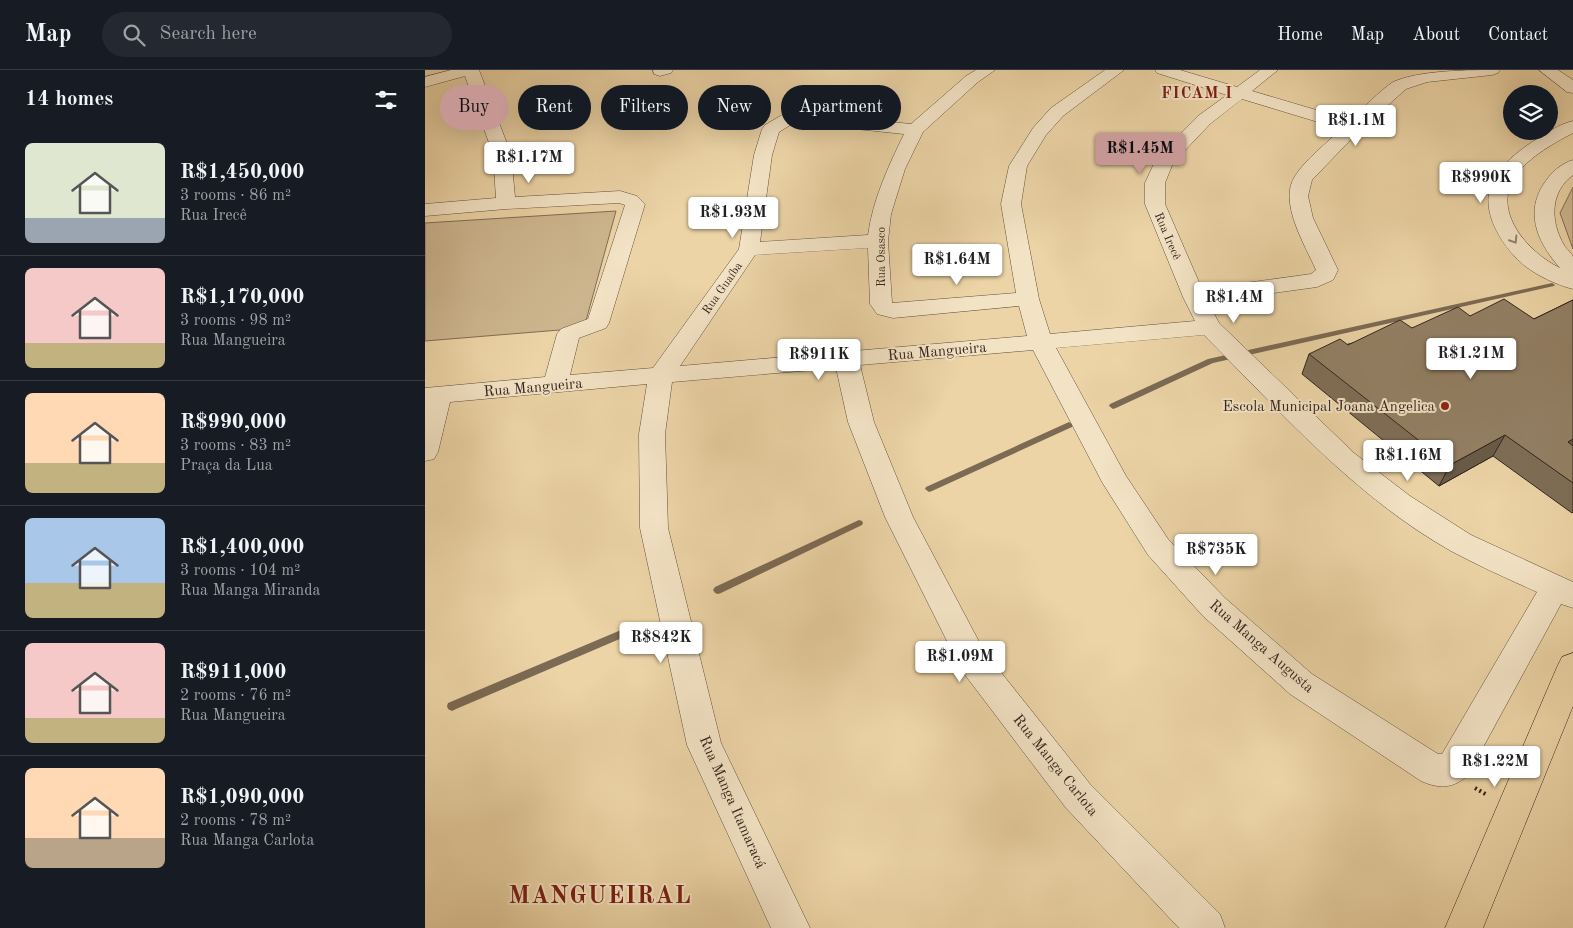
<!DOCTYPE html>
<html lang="en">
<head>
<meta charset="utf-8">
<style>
  body { margin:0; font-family:"Old Standard TT",serif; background:#242831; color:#f1f3f6; height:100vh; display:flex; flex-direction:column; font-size:19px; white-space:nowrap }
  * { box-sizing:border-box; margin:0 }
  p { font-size:16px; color:#9ea1a6 }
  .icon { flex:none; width:28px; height:28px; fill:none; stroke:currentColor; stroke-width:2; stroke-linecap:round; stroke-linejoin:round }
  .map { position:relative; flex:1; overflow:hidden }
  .side { display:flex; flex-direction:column; background:#171b24; width:425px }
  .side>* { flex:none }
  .top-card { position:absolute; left:15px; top:15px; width:475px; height:45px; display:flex; gap:10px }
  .fabs { position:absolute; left:1078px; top:15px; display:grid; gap:10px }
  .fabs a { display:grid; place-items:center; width:55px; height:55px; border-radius:50%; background:#171b24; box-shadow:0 5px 20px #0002; font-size:25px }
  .price { position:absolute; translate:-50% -42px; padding:0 11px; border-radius:5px; background:#fff; color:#222; font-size:16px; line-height:32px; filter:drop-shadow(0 1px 2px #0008) }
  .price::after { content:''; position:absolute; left:50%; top:30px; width:15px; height:11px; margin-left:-8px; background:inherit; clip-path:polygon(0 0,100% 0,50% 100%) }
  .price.active { background:#c59692; color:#111 }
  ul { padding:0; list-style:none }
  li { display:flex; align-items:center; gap:15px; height:125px; padding:0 25px }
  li+li { border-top:1px solid #363941 }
  li span { display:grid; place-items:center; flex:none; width:140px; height:100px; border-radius:8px; color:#555 }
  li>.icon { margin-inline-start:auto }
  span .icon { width:60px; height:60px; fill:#fffc; stroke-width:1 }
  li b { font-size:21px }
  h2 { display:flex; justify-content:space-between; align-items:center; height:60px; padding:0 25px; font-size:21px }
  .pill { padding:0 18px; border-radius:22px; background:#171b24; box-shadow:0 5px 20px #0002; font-size:18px; line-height:45px }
  .pill.active { background:#c59692; color:#111 }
  header { display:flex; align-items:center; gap:30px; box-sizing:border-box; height:70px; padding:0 25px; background:#171b24; border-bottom:1px solid #363941 }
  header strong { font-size:24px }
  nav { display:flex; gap:28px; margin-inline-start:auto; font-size:18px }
  .search { width:350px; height:45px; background:#242831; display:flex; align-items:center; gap:12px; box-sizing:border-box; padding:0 18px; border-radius:28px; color:#9ea1a6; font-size:19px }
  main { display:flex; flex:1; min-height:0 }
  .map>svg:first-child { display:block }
  .green { fill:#cdb68f; stroke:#806d56 }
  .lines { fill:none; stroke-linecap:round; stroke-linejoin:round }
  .stream { fill:#7c6a54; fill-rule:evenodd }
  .minor-casing { stroke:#615040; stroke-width:1 }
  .major-casing { stroke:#33241e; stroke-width:1 }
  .path { stroke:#33241e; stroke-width:4; stroke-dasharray:2 3; stroke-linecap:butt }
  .minor { fill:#f3e3c5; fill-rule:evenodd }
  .major { fill:#ecd4a6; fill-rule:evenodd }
  .wall { fill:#7e6e57; stroke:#33241e }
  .shaded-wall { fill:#675a47; stroke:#33241e }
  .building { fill:#938065; stroke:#33241e }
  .oneway { stroke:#938472 }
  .poi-dot { fill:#8f2418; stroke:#f3e3c5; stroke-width:2 }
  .labels { text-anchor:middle; stroke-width:4; stroke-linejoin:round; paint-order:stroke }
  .far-street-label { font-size:12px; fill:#33241e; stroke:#f3e3c5 }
  .street-label { font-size:15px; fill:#33241e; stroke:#f3e3c5 }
  .poi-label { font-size:15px; fill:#33241e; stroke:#f3e3c5; text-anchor:end }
  .far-district-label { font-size:16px; font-weight:bold; letter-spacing:1px; fill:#7a1f14; stroke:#f3e3c5 }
  .near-district-label { font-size:24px; font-weight:bold; letter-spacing:1px; fill:#7a1f14; stroke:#f3e3c5 }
</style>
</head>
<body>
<header>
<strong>Map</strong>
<div class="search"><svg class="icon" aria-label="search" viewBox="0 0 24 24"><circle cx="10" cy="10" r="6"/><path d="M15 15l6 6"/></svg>Search here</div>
<nav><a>Home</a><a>Map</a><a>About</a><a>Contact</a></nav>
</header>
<main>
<section class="side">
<h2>14 homes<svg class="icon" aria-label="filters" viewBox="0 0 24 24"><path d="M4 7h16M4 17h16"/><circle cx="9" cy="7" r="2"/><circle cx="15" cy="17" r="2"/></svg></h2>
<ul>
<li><span style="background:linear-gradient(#dfe7d0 75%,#9aa5b1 0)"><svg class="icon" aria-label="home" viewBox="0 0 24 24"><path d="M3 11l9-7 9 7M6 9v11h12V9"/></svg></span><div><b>R$1,450,000</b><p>3 rooms · 86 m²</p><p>Rua Irecê</p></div></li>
<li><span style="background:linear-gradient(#f6c9c9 75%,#c2b280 0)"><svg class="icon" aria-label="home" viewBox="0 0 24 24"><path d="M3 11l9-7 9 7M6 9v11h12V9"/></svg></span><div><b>R$1,170,000</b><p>3 rooms · 98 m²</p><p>Rua Mangueira</p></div></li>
<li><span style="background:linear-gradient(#ffd9b3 70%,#c2b280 0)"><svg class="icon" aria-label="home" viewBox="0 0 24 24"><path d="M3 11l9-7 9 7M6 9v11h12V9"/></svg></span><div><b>R$990,000</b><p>3 rooms · 83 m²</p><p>Praça da Lua</p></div></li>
<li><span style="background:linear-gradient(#a9c7e8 65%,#c2b280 0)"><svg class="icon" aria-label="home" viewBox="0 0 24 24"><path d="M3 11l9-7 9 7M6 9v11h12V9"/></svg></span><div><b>R$1,400,000</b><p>3 rooms · 104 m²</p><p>Rua Manga Miranda</p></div></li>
<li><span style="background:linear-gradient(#f6c9c9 75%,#c2b280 0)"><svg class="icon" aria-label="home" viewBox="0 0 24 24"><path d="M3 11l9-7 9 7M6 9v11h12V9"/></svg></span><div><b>R$911,000</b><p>2 rooms · 76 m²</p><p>Rua Mangueira</p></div></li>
<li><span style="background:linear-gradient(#ffd9b3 70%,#b9a48a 0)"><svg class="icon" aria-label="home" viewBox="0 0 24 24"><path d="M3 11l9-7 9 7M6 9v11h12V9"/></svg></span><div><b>R$1,090,000</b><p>2 rooms · 78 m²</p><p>Rua Manga Carlota</p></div></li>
</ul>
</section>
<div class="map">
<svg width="1148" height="858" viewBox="0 0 1148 858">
  <rect width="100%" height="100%" fill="#ecd4a6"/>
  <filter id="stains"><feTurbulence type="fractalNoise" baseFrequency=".004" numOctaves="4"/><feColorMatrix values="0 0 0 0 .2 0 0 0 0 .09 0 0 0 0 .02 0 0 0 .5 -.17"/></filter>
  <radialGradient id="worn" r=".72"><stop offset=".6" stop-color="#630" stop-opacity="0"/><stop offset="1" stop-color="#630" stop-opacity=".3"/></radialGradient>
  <!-- green -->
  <path class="green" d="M1148 117V179L1135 143Z
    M191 141 159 258 0 271V153Z"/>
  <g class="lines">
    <!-- stream -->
    <path class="stream" d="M1127 213 1130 215 1129 216 788 293 691 338 688 339 684 336 685 334 783 289Z
      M644 352 648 355 647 357 507 421 504 422 500 419 501 417Z
      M434 450 437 451 438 453 437 455 296 523 293 524 290 523 288 520 290 517Z
      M215 552 218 553 220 556 218 559 31 639 27 641 23 639 22 636 23 633Z"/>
    <defs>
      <path id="minor" d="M26 0H54L86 84 90 127 195 121 212 126 220 134 184 253 181 258 154 268 145 305 228 298 314 179 329 85 337 59 340 55 357 45 374 43 486 54 541 6 551 0H570L553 12 498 62 480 99 466 144 463 171 467 233 591 223 576 134 584 96 608 58 626 38 680 0H699L638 46 621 65 602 96 596 134 614 229 625 264 770 251 758 227 720 134V113L732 87 773 46 802 25 732 3 730 0H755L812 17 835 0H853L827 21 925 50C939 38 953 22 968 12 994 0 1045 0 1075 0L1073 3 1067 5 1002 12 981 19 934 61 887 110 883 126 888 148 913 200 908 210 892 217 783 232 794 253 929 383 985 426 1046 465 1148 512V538L1136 534 1043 705C1028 719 1014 719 996 711L865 624 778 546 723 485 677 412 608 280 435 295 449 352 488 447 559 581 665 714 795 844 800 858H754L641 738 537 601 460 447 423 352 411 298 247 312 240 364 243 458 296 673 385 858H346L262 675 215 458 214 364 222 314 25 332 13 382 9 389 0 391V318L120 307 132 264 136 259 163 249 200 135 194 133 81 139 0 146V134L71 128 68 84 40 6 0 17V7ZM817 29 916 59C902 73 880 90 870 106 853 132 880 175 891 200L886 204 777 219 740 134V113L748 93 785 54ZM374 53 479 64C463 97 448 129 443 165L335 172 347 85 354 62 367 54ZM443 178 445 234 452 244 468 248 594 236 602 266 255 296 330 185ZM779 265C856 342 930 427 1026 481 1054 496 1083 509 1112 522L1017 684H1013L887 604 800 528 743 469 701 406 631 278Z
        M228 0H248L246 3 235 6 229 4Z
        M1114 0H1133L1148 10V23L1142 22Z
        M1148 51V63C1127 74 1100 89 1088 110 1068 145 1106 184 1135 198 1111 171 1098 139 1123 108 1129 100 1138 93 1148 90V105C1125 122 1125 151 1139 175 1141 179 1147 183 1148 187 1148 195 1148 210 1148 219 1132 215 1113 206 1100 196 1080 180 1057 146 1065 119 1070 99 1091 83 1107 72 1120 64 1134 54 1148 51Z"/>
      <path id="major" d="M1148 583V636L1058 858H1020L1132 597 1137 587Z"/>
    </defs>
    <!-- minor casing -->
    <use href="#minor" class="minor-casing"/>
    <!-- major casing -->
    <use href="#major" class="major-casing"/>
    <!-- path -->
    <path class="path" d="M1050 718 1062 725"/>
    <!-- minor -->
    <use href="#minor" class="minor"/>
    <!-- major -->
    <use href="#major" class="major"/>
  </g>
  <!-- wall -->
  <path class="wall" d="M1148 230V442L1147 443 1068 386 1014 416 877 304 884 284 987 258 1045 246 1109 249Z"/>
  <!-- shaded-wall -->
  <path class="shaded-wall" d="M1080 365 1068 386 1014 416 1025 395Z
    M1148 369V381L1143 372Z"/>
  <!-- building -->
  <path class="building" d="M1079 229 1109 249 1148 230V369L1143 372 1148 376V413L1080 365 1025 395 884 284 915 269 923 275 975 250 987 258 1033 237 1045 246Z"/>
  <!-- one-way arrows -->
  <defs><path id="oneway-chevron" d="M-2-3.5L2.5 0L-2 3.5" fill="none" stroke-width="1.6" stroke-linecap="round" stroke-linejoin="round" transform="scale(1.25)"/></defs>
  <use class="oneway" href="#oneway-chevron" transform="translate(1089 170) rotate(58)"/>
  <!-- markers -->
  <circle class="poi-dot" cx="1020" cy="336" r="5"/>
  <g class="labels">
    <!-- far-street labels -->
    <g class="far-street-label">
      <text transform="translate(743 166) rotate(67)" y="4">Rua Irecê</text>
      <text transform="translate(456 187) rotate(-90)" y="4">Rua Osasco</text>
      <text transform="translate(297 218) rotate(-55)" y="4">Rua Guaíba</text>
    </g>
    <!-- street labels -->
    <g class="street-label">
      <text transform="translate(512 281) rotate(-5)" y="5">Rua Mangueira</text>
      <text transform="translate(108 317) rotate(-5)" y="5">Rua Mangueira</text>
      <text transform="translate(837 576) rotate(41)" y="5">Rua Manga Augusta</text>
      <text transform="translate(631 695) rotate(51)" y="5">Rua Manga Carlota</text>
      <text transform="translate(308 732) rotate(66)" y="5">Rua Manga Itamaracá</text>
    </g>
    <!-- poi labels -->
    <g class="poi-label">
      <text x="1010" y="341">Escola Municipal Joana Angelica</text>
    </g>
    <!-- far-district labels -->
    <g class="far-district-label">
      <text x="772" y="28">FICAM I</text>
    </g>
    <!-- near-district labels -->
    <g class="near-district-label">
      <text x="175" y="833">MANGUEIRAL</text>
    </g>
  </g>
  <rect width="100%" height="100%" filter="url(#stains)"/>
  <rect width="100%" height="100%" fill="url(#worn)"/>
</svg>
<div class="fabs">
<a><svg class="icon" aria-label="layers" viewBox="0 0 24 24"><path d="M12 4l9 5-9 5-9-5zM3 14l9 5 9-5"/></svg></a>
</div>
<b class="price" style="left:931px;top:77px">R$1.1M</b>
<b class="price active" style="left:715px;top:105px">R$1.45M</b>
<b class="price" style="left:104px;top:114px">R$1.17M</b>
<b class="price" style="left:1056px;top:134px">R$990K</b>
<b class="price" style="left:308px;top:169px">R$1.93M</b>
<b class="price" style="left:532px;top:216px">R$1.64M</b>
<b class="price" style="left:809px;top:254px">R$1.4M</b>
<b class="price" style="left:1046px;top:310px">R$1.21M</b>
<b class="price" style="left:394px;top:311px">R$911K</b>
<b class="price" style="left:983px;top:412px">R$1.16M</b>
<b class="price" style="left:791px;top:506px">R$735K</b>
<b class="price" style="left:236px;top:594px">R$842K</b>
<b class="price" style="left:535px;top:613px">R$1.09M</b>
<b class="price" style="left:1070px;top:718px">R$1.22M</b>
<div class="top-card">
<a class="pill active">Buy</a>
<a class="pill">Rent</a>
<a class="pill">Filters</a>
<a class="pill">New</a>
<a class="pill">Apartment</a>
</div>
</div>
</main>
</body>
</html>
